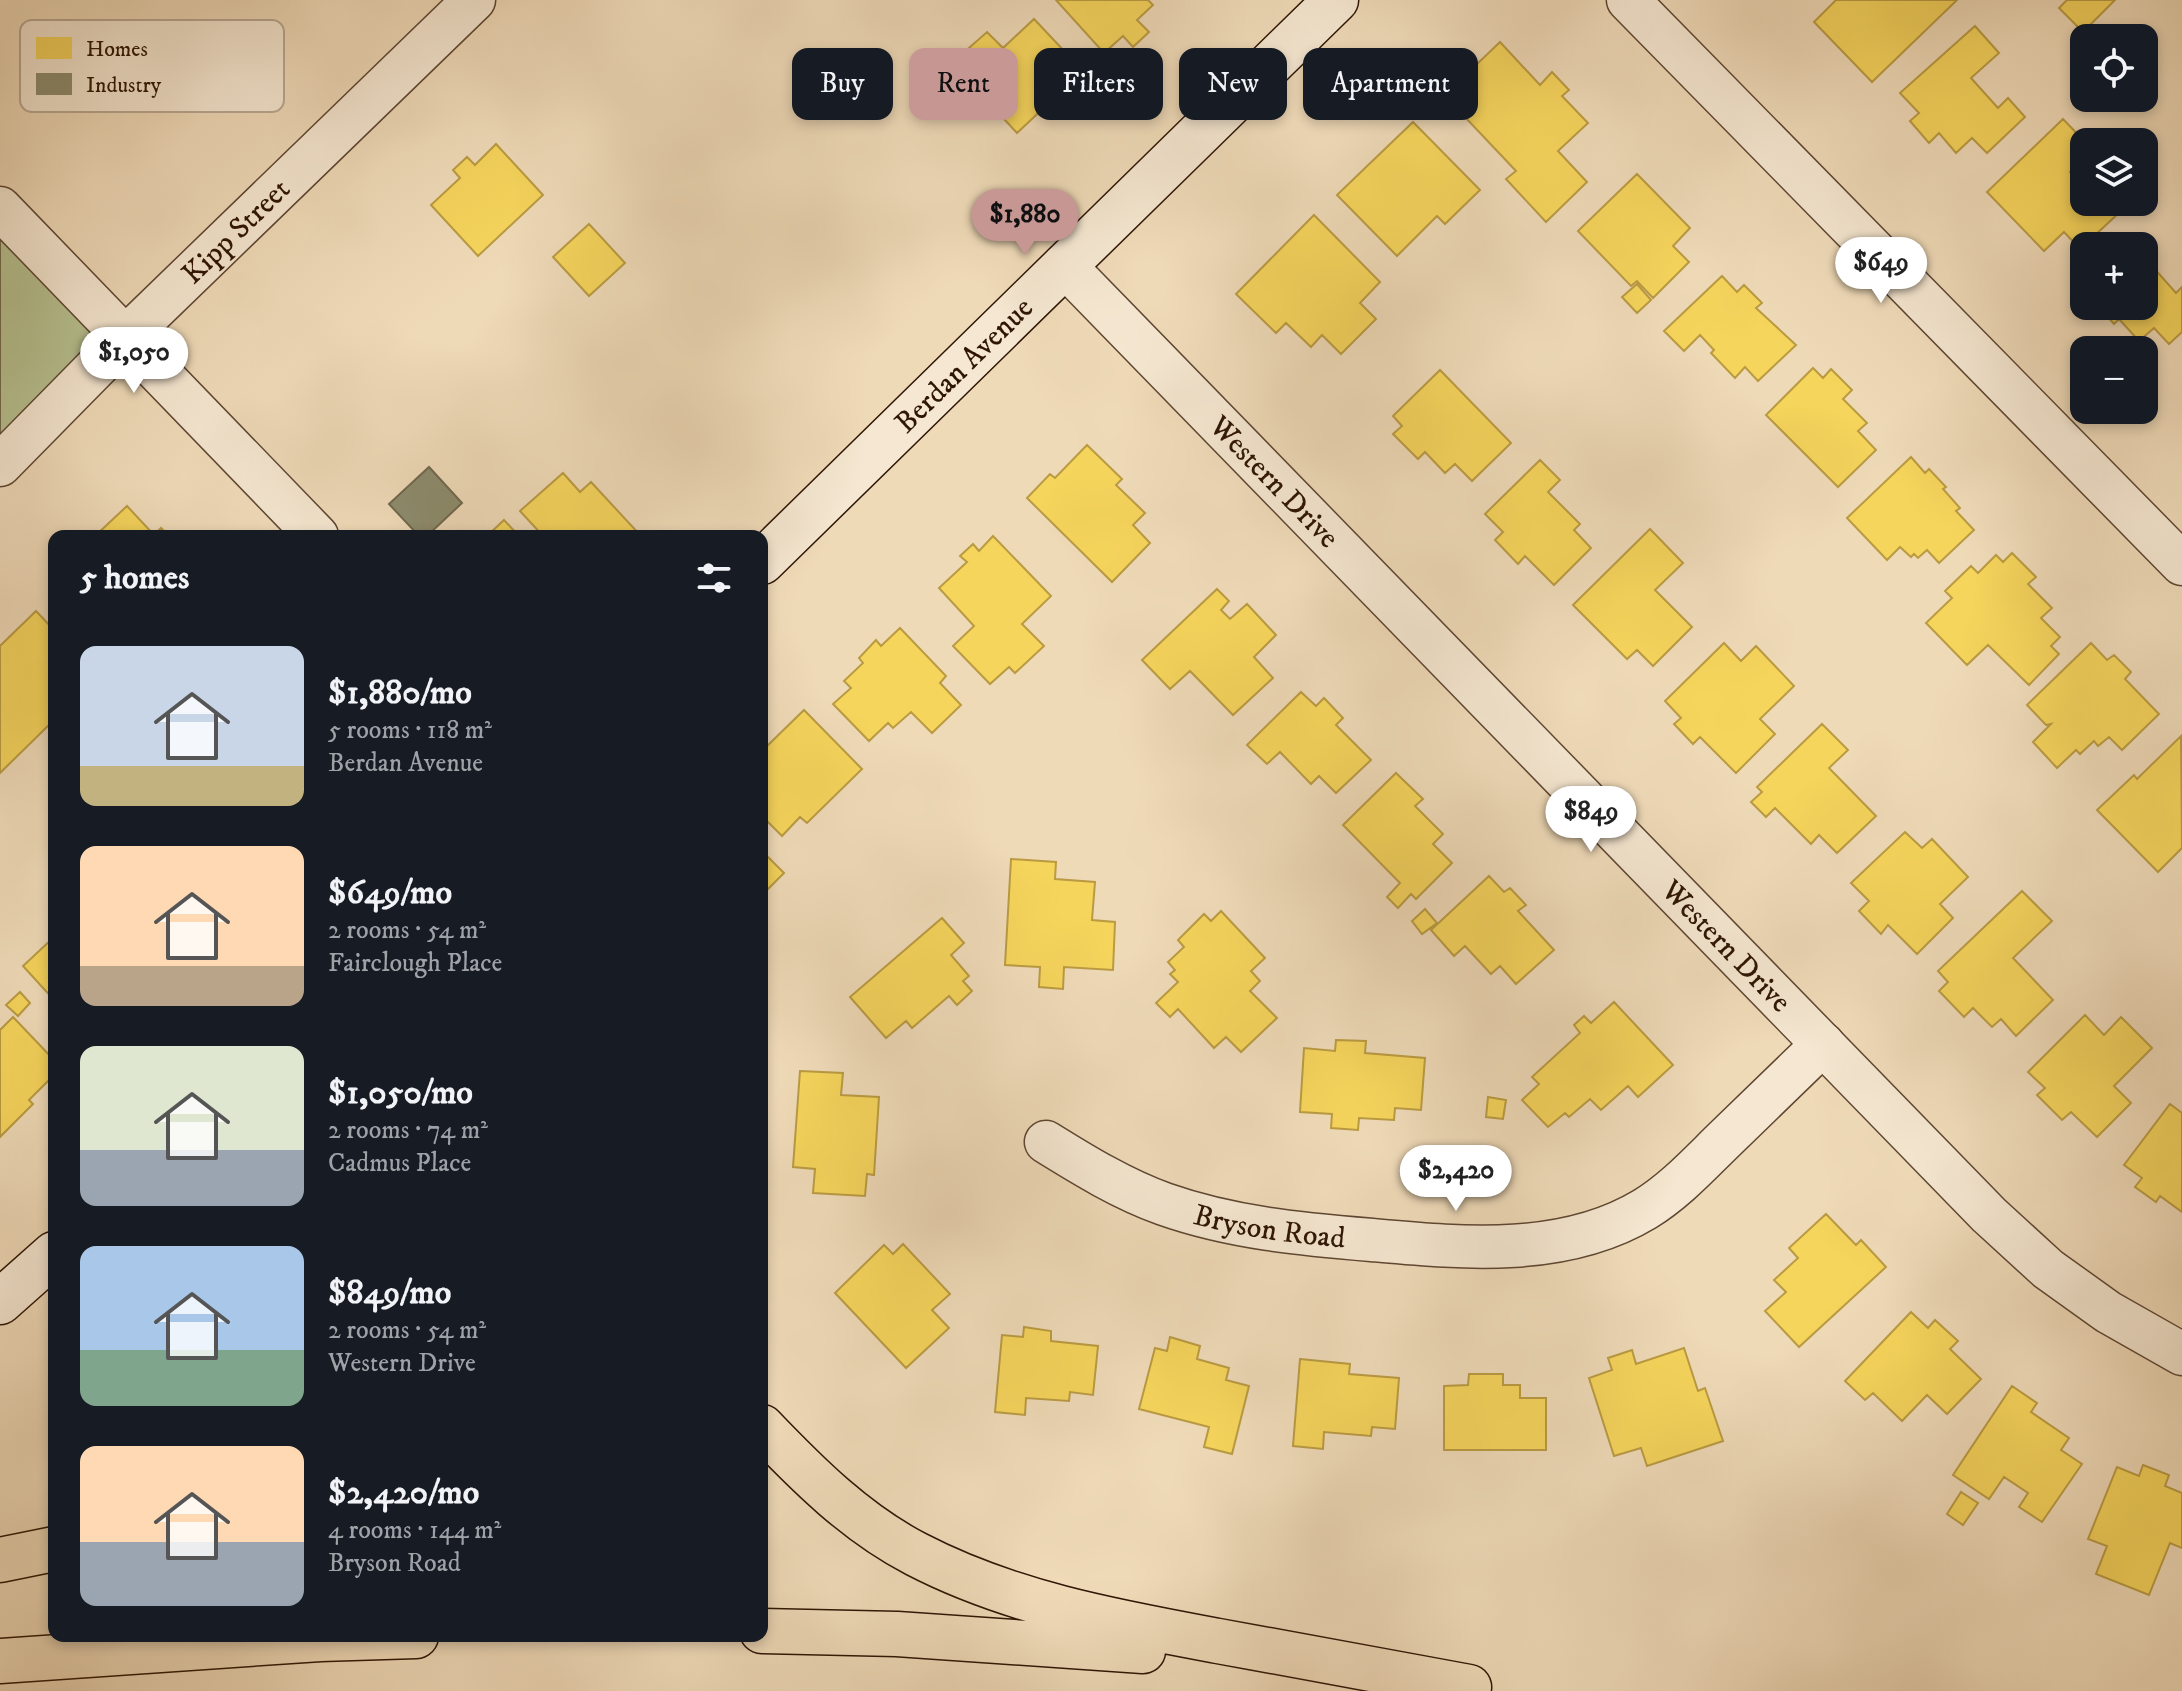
<!DOCTYPE html>
<html lang="en">
<head>
<meta charset="utf-8">
<style>
  body { margin:0; font-family:"IM FELL DW Pica",serif; background:#242831; color:#f1f3f6; height:100vh; display:flex; flex-direction:column; font-size:30px; white-space:nowrap }
  * { box-sizing:border-box; margin:0 }
  p { font-size:26px; color:#9ea1a6 }
  .icon { flex:none; width:44px; height:44px; fill:none; stroke:currentColor; stroke-width:2; stroke-linecap:round; stroke-linejoin:round }
  .map { position:relative; flex:1; overflow:hidden }
  .drawer { position:absolute; left:48px; top:530px; width:720px; height:1112px; display:flex; flex-direction:column; background:#171b24; border-radius:16px; box-shadow:0 4px 12px #0003 }
  .drawer>* { flex:none }
  .banner { position:absolute; left:792px; top:48px; width:760px; height:72px; display:flex; gap:16px }
  .buttons { position:absolute; left:2070px; top:24px; display:grid; gap:16px }
  .buttons a { display:grid; place-items:center; width:88px; height:88px; border-radius:16px; background:#171b24; box-shadow:0 4px 12px #0003; font-size:40px }
  .price { position:absolute; translate:-50% -68px; padding:0 18px; border-radius:28px; background:#fff; color:#222; font-size:26px; line-height:52px; filter:drop-shadow(0 2px 4px #0008) }
  .price::after { content:''; position:absolute; left:50%; top:48px; width:24px; height:18px; margin-left:-12px; background:inherit; clip-path:polygon(0 0,100% 0,50% 100%) }
  .price.selected { background:#c59692; color:#111 }
  ul { padding:0; list-style:none }
  li { display:flex; align-items:center; gap:24px; height:200px; padding:0 32px }
  li span { display:grid; place-items:center; flex:none; width:224px; height:160px; border-radius:16px; color:#555 }
  li>.icon { margin-inline-start:auto }
  span .icon { width:96px; height:96px; fill:#fffc; stroke-width:1 }
  li b { font-size:34px }
  h2 { display:flex; justify-content:space-between; align-items:center; height:96px; padding:0 32px; font-size:34px }
  .tag { padding:0 28px; border-radius:16px; background:#171b24; box-shadow:0 4px 12px #0003; font-size:28px; line-height:72px }
  .tag.selected { background:#c59692; color:#111 }
  .map>svg:first-child { display:block }
  .green { fill:#b6c090; stroke:#726a4a; stroke-width:2 }
  .homes { fill:#f6d55c; stroke:#ba9b42; stroke-width:2 }
  .industry { fill:#8c8c6e; stroke:#70684e; stroke-width:2 }
  .lines { fill:none; stroke-linecap:round; stroke-linejoin:round }
  .street-casing { stroke:#5e4632; stroke-width:45 }
  .secondary-casing { stroke:#2e1505; stroke-width:47 }
  .highway-casing { stroke:#2e1505; stroke-width:47 }
  .street { stroke:#f5e7d1; stroke-width:42 }
  .secondary { stroke:#f5e7d1; stroke-width:44 }
  .highway { stroke:#efdab8; stroke-width:44 }
  .labels { text-anchor:middle; stroke-width:8; stroke-linejoin:round; paint-order:stroke }
  .street-label { font-size:30px; fill:#2e1505; stroke:#f5e7d1 }
  .key { fill:#f5e7d1; stroke:#b9a894; stroke-width:2 }
  .key-label { font-size:22px; fill:#2e1505 }
</style>
</head>
<body>
<div class="map">
<svg width="2182" height="1691" viewBox="0 0 2182 1691">
  <rect width="100%" height="100%" fill="#efdab8"/>
  <filter id="stains"><feTurbulence type="fractalNoise" baseFrequency=".0025" numOctaves="4"/><feColorMatrix values="0 0 0 0 .2 0 0 0 0 .09 0 0 0 0 .02 0 0 0 .5 -.17"/></filter>
  <radialGradient id="worn" r=".72"><stop offset=".6" stop-color="#630" stop-opacity="0"/><stop offset="1" stop-color="#630" stop-opacity=".3"/></radialGradient>
  <!-- green -->
  <path class="green" d="M0 208 125 338 0 465Z"/>
  <!-- homes -->
  <path class="homes" d="M1056 0H1148L1153 5 1137 20 1149 32 1133 47 1123 36 1104 53Z
    M1836 0H1957L1872 82 1814 22Z
    M2067 0H2115L2083 32 2059 8Z
    M1034 19 1083 71 1017 133 967 79 976 70 962 54 987 32 1003 48Z
    M1975 26 1999 53 1971 78 1998 108 2008 98 2025 117 1987 153 1972 138 1956 153 1939 133 1929 143 1910 121 1919 113 1900 93Z
    M1500 42 1540 85 1552 72 1569 90 1562 96 1588 123 1558 151 1587 182 1546 222 1506 179 1516 171 1463 115 1469 109 1450 89V77L1463 66 1474 67Z
    M2063 119 2085 142 2084 159 2070 172 2084 186V202H2111L2120 212 2080 249 2064 232 2044 251 1987 192Z
    M1413 122 1480 190 1445 224 1437 216 1397 256 1337 195Z
    M496 144 543 195 478 256 431 205 460 178 453 170 467 157 475 165Z
    M1637 174 1690 228 1673 246 1689 262 1653 298 1637 281 1631 286 1578 231Z
    M1314 215 1380 282 1360 303 1376 319 1341 354 1322 335 1311 347 1286 323 1276 333 1236 294Z
    M589 224 625 263 589 296 553 257Z
    M2144 257 2176 293 2182 287V332L2169 344 2154 328 2139 341 2119 319 2114 324 2101 309 2104 306H2144Z
    M1722 276 1737 292 1744 285 1762 303 1756 308 1796 345 1758 381 1745 367 1735 378 1711 353 1714 350 1700 335 1684 351 1664 331Z
    M1637 284 1651 300 1637 313 1622 297Z
    M1813 368 1823 378 1831 369 1852 390 1843 399 1867 423 1858 431 1876 450 1838 487 1766 415Z
    M1440 370 1511 443 1472 481 1455 464 1445 473 1425 452 1418 459 1393 434 1402 426 1393 416Z
    M1087 445 1122 479 1116 485 1145 513 1133 525 1150 543 1112 582 1027 498 1050 474 1055 478Z
    M1911 457 1925 473 1929 469 1946 487 1943 489 1960 508 1956 511 1974 530 1939 563 1927 550 1918 558 1914 554 1911 557 1900 547 1887 560 1847 518Z
    M1540 460 1560 480 1548 492 1580 524 1574 530 1591 548 1554 585 1525 556 1518 564 1495 540 1503 532 1485 514Z
    M563 473 580 492 591 482 641 536H543L520 511Z
    M127 506 154 535 161 528 169 536H95Z
    M504 520 519 536H487Z
    M1650 529 1683 563 1655 590 1692 627 1653 666 1637 650 1627 659 1573 605Z
    M993 536 1051 596 1022 624 1044 646 1015 673 1009 667 990 684 953 646 974 626 939 588 967 562 960 556 973 544 979 551Z
    M2012 553 2036 577 2028 584 2052 608 2041 618 2060 637 2051 646 2059 654 2029 685 1988 645 1967 665 1926 623 1952 598 1945 591 1971 566 1978 573 1996 555 2003 562Z
    M1217 589 1229 601 1221 610 1230 619 1247 604 1276 635 1254 657 1273 678 1233 715 1190 671 1170 689 1142 660Z
    M36 611 54 630V720L0 773V646Z
    M900 628 946 676 940 683 961 705 932 733 911 712 893 728 888 723 869 741 833 704 851 688 844 681 863 663 859 658 876 640 881 646Z
    M1724 643 1741 661 1756 646 1794 686 1760 719 1775 734 1736 773 1700 737 1693 744 1674 724 1681 718 1665 701Z
    M2091 643 2107 660 2114 655 2131 672 2125 679 2159 714 2122 750 2109 737 2098 746 2094 741 2080 754 2076 750 2057 768 2033 742 2051 724 2046 725 2027 705Z
    M1301 692 1316 706 1324 698 1343 718 1336 725 1371 760 1336 793 1319 776 1311 784 1280 752 1267 764 1247 745Z
    M804 710 862 769 807 823 800 817 782 836 762 816V783L765 780 762 777V751Z
    M1822 724 1848 750 1829 768 1876 816 1837 853 1819 835 1811 844 1775 808 1766 817 1751 802 1762 792 1757 787Z
    M2181 736 2182 848 2158 872 2097 810 2134 775 2137 779Z
    M1396 773 1423 799 1415 806 1443 834 1433 844 1452 863 1416 899 1411 894 1398 908 1387 897 1400 883 1343 825Z
    M1905 832 1922 848 1932 839 1968 877 1940 904 1953 918 1917 954 1888 925 1881 934 1859 911 1869 901 1851 883Z
    M762 851 784 873 764 893 762 891Z
    M1011 859 1056 862 1055 879 1095 882 1092 920 1115 922 1113 970 1064 967 1063 989 1039 987 1040 967 1005 965Z
    M1489 876 1504 892 1510 888 1526 905 1518 911 1554 950 1516 984 1500 966 1491 974 1465 946 1454 956 1431 930Z
    M2022 891 2052 921 2013 958 2053 1000 2016 1036 2001 1019 1992 1027 1973 1008 1964 1017 1939 991 1948 982 1938 971Z
    M1425 909 1437 923 1422 934 1412 921Z
    M1221 911 1265 958 1251 971 1260 981 1250 991 1277 1018 1241 1052 1226 1037 1214 1048 1178 1009 1170 1017 1156 1003 1178 982 1170 974 1175 970 1168 962 1184 947 1178 940 1204 914 1211 921Z
    M942 918 964 943 951 955 969 976 963 981 972 991 957 1005 949 996 912 1028 906 1021 886 1038 850 997Z
    M54 937V1000L23 966Z
    M20 992 30 1003 18 1016 6 1005Z
    M1614 1002 1673 1065 1638 1097 1628 1086 1601 1110 1590 1099 1569 1117 1565 1113 1548 1127 1522 1100 1539 1084 1532 1077 1580 1033 1574 1025 1584 1016 1591 1023Z
    M2085 1015 2104 1035 2121 1017 2152 1048 2114 1086 2131 1103 2097 1137 2071 1112 2062 1120 2037 1095 2045 1088 2028 1072Z
    M13 1017 54 1060V1075L29 1100 33 1104 0 1137V1030Z
    M1336 1040 1366 1041 1365 1053 1425 1058 1421 1110 1395 1108 1394 1120 1359 1118 1358 1130 1331 1128 1332 1114 1300 1112 1304 1048 1335 1051Z
    M800 1071 843 1073 841 1095 879 1097 874 1175 867 1174 865 1196 813 1193 815 1169 793 1167Z
    M1488 1097 1506 1100 1503 1119 1486 1117Z
    M2170 1104 2182 1113V1212L2160 1196 2156 1202 2135 1187 2142 1178 2124 1165Z
    M1826 1214 1856 1245 1861 1240 1886 1267 1799 1347 1765 1311 1786 1292 1774 1280 1798 1258 1789 1248Z
    M903 1244 950 1294 932 1310 949 1328 906 1368 835 1293 884 1245 893 1254Z
    M1911 1312 1928 1328 1935 1320 1958 1341 1950 1349 1981 1379 1947 1414 1927 1395 1902 1421 1873 1393 1865 1400 1845 1381Z
    M1024 1327 1051 1331V1341L1098 1346 1093 1395 1070 1392 1069 1401 1026 1398 1025 1415 995 1412 1002 1335 1023 1337Z
    M1170 1337 1200 1346 1197 1359 1229 1368 1226 1380 1249 1386 1232 1454 1204 1447 1209 1427 1139 1409 1155 1348 1167 1351Z
    M1684 1348 1698 1391 1705 1388 1723 1441 1647 1466 1641 1448 1614 1456 1589 1378 1612 1370 1608 1358 1632 1350 1636 1364Z
    M1300 1359 1350 1364 1349 1374 1399 1378 1395 1429 1372 1427 1371 1436 1324 1432 1323 1449 1293 1446Z
    M1469 1374H1503V1385H1520V1398H1546V1450H1444V1386L1468 1385Z
    M2012 1386 2037 1403 2031 1412 2069 1438 2061 1450 2082 1464 2042 1522 2019 1507 2028 1493 2004 1477 1989 1499 1953 1475Z
    M2143 1465 2169 1475 2165 1486 2182 1493V1548L2170 1543 2149 1595 2096 1574 2107 1546 2088 1539 2117 1467 2139 1476Z
    M1961 1492 1978 1503 1963 1525 1947 1514Z"/>
  <!-- industry -->
  <path class="industry" d="M429 467 462 503 427 536H419L389 504Z"/>
  <g class="lines">
    <defs>
      <g id="street">
        <path d="M1628 0 2182 564"/>
        <path d="M0 208 317 536"/>
        <path id="s1" d="M1064 265 1989 1215 2048 1269 2108 1312 2182 1354"/>
        <path id="s2" d="M0 465 125 338 474 0"/>
        <path id="s3" d="M1046 1142C1083 1165 1122 1189 1164 1204 1232 1228 1301 1234 1372 1240 1462 1248 1564 1258 1645 1209 1676 1190 1701 1162 1727 1137 1759 1106 1791 1075 1823 1044"/>
      </g>
      <g id="secondary">
        <path id="s4" d="M762 562 1336 0"/>
        <path d="M0 1302 54 1254"/>
      </g>
      <path id="highway" d="M762 1427C808 1475 856 1523 916 1554 1010 1603 1115 1622 1218 1641 1302 1656 1386 1672 1469 1687
        M0 1560 54 1549
        M762 1631 897 1634 1143 1651
        M0 1661 320 1639 416 1636"/>
    </defs>
    <!-- street casing -->
    <use href="#street" class="street-casing"/>
    <!-- secondary casing -->
    <use href="#secondary" class="secondary-casing"/>
    <!-- highway casing -->
    <use href="#highway" class="highway-casing"/>
    <!-- street -->
    <use href="#street" class="street"/>
    <!-- secondary -->
    <use href="#secondary" class="secondary"/>
    <!-- highway -->
    <use href="#highway" class="highway"/>
  </g>
  <g class="labels">
    <!-- street labels -->
    <g class="street-label">
      <text dy="10" stroke="none"><textPath href="#s2" startOffset="332">Kipp Street</textPath></text>
      <text dy="10" stroke="none"><textPath href="#s4" startOffset="282">Berdan Avenue</textPath></text>
      <text dy="10" stroke="none"><textPath href="#s1" startOffset="302">Western Drive</textPath></text>
      <text dy="10" stroke="none"><textPath href="#s1" startOffset="950">Western Drive</textPath></text>
      <text dy="10" stroke="none"><textPath href="#s3" startOffset="242">Bryson Road</textPath></text>
    </g>
  </g>
  <!-- legend -->
  <rect x="20" y="20" width="264" height="92" rx="12" class="key"/>
  <rect x="36" y="37" width="36" height="22" fill="#f6d55c"/>
  <rect x="36" y="73" width="36" height="22" fill="#8c8c6e"/>
  <g class="key-label">
    <text x="86" y="56">Homes</text>
    <text x="86" y="92">Industry</text>
  </g>
  <rect width="100%" height="100%" filter="url(#stains)"/>
  <rect width="100%" height="100%" fill="url(#worn)"/>
</svg>
<div class="buttons">
<a><svg class="icon" aria-label="locate" viewBox="0 0 24 24"><circle cx="12" cy="12" r="6"/><path d="M12 2v4M12 18v4M2 12h4M18 12h4"/></svg></a>
<a><svg class="icon" aria-label="layers" viewBox="0 0 24 24"><path d="M12 4l9 5-9 5-9-5zM3 14l9 5 9-5"/></svg></a>
<a>+</a>
<a>−</a>
</div>
<b class="price selected" style="left:1025px;top:257px">$1,880</b>
<b class="price" style="left:1881px;top:305px">$649</b>
<b class="price" style="left:134px;top:395px">$1,050</b>
<b class="price" style="left:1591px;top:854px">$849</b>
<b class="price" style="left:1456px;top:1213px">$2,420</b>
<div class="banner">
<a class="tag">Buy</a>
<a class="tag selected">Rent</a>
<a class="tag">Filters</a>
<a class="tag">New</a>
<a class="tag">Apartment</a>
</div>
<section class="drawer">
<h2>5 homes<svg class="icon" aria-label="filters" viewBox="0 0 24 24"><path d="M4 7h16M4 17h16"/><circle cx="9" cy="7" r="2"/><circle cx="15" cy="17" r="2"/></svg></h2>
<ul>
<li><span style="background:linear-gradient(#c9d6e8 75%,#c2b280 0)"><svg class="icon" aria-label="home" viewBox="0 0 24 24"><path d="M3 11l9-7 9 7M6 9v11h12V9"/></svg></span><div><b>$1,880/mo</b><p>5 rooms · 118 m²</p><p>Berdan Avenue</p></div></li>
<li><span style="background:linear-gradient(#ffd9b3 75%,#b9a48a 0)"><svg class="icon" aria-label="home" viewBox="0 0 24 24"><path d="M3 11l9-7 9 7M6 9v11h12V9"/></svg></span><div><b>$649/mo</b><p>2 rooms · 54 m²</p><p>Fairclough Place</p></div></li>
<li><span style="background:linear-gradient(#dfe7d0 65%,#9aa5b1 0)"><svg class="icon" aria-label="home" viewBox="0 0 24 24"><path d="M3 11l9-7 9 7M6 9v11h12V9"/></svg></span><div><b>$1,050/mo</b><p>2 rooms · 74 m²</p><p>Cadmus Place</p></div></li>
<li><span style="background:linear-gradient(#a9c7e8 65%,#7fa58c 0)"><svg class="icon" aria-label="home" viewBox="0 0 24 24"><path d="M3 11l9-7 9 7M6 9v11h12V9"/></svg></span><div><b>$849/mo</b><p>2 rooms · 54 m²</p><p>Western Drive</p></div></li>
<li><span style="background:linear-gradient(#ffd9b3 60%,#9aa5b1 0)"><svg class="icon" aria-label="home" viewBox="0 0 24 24"><path d="M3 11l9-7 9 7M6 9v11h12V9"/></svg></span><div><b>$2,420/mo</b><p>4 rooms · 144 m²</p><p>Bryson Road</p></div></li>
</ul>
</section>
</div>
</body>
</html>
